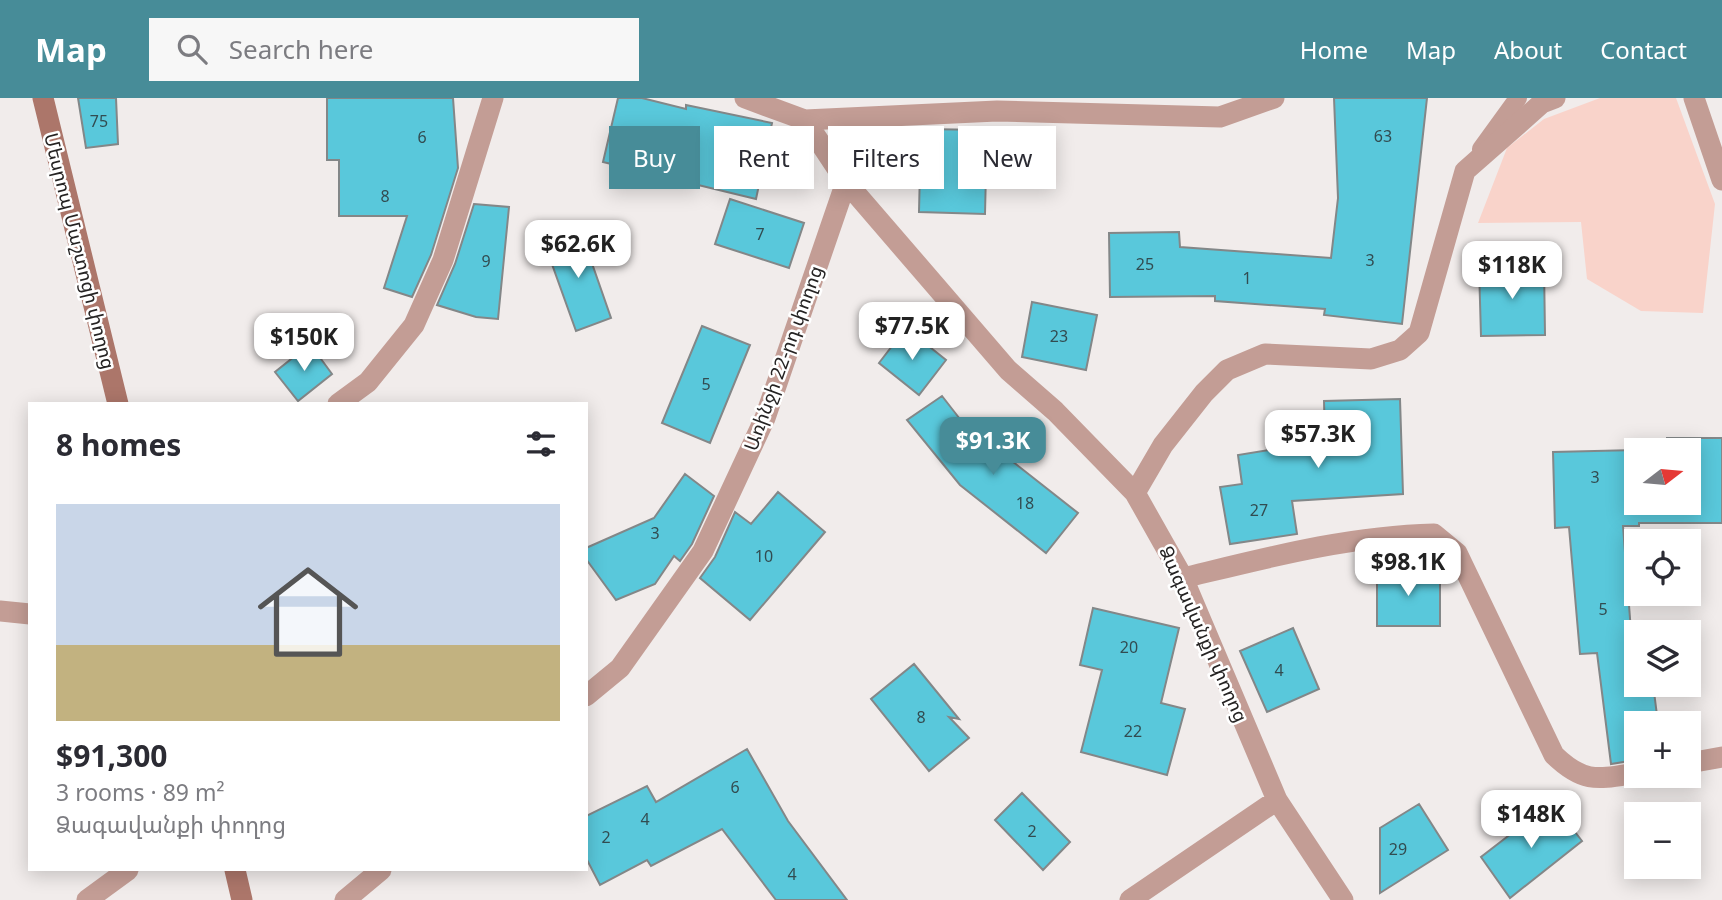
<!DOCTYPE html>
<html lang="en">
<head>
<meta charset="utf-8">
<style>
  body { margin:0; font-family:"Noto Sans","Noto Sans Armenian",sans-serif; background:#f7f7f7; color:#2b2b33; height:100vh; display:flex; flex-direction:column; font-size:26px; white-space:nowrap }
  * { box-sizing:border-box; margin:0 }
  p { font-size:23px; color:#7c7c81 }
  .icon { flex:none; width:38px; height:38px; fill:none; stroke:currentColor; stroke-width:2; stroke-linecap:round; stroke-linejoin:round }
  .map { position:relative; flex:1; overflow:hidden }
  .panel { position:absolute; left:28px; top:304px; width:560px; height:469px; display:flex; flex-direction:column; background:#fff; border-radius:0px; box-shadow:0 4px 18px #0003 }
  .panel>* { flex:none }
  .hud { position:absolute; left:609px; top:28px; width:665px; height:63px; display:flex; gap:14px }
  .needle { width:46px; rotate:74deg }
  .controls { position:absolute; left:1624px; top:340px; display:grid; gap:14px }
  .controls a { display:grid; place-items:center; width:77px; height:77px; border-radius:0px; background:#fff; box-shadow:0 4px 18px #0003; font-size:35px }
  .price { position:absolute; translate:-50% -60px; padding:0 16px; border-radius:14px; background:#fff; color:#222; font-size:23px; line-height:46px; filter:drop-shadow(0 2px 4px #0008) }
  .price::after { content:''; position:absolute; left:50%; top:42px; width:21px; height:16px; margin-left:-10px; background:inherit; clip-path:polygon(0 0,100% 0,50% 100%) }
  .price.current { background:#478c98; color:#fff }
  ul { padding:0; list-style:none }
  li { display:grid; align-content:center; gap:14px; height:371px; padding:0 28px }
  li span { display:grid; place-items:center; height:217px; border-radius:0px; color:#555 }
  li>.icon { margin-inline-start:auto }
  span .icon { width:126px; height:126px; fill:#fffc; stroke-width:1 }
  li b { font-size:30px }
  h2 { display:flex; justify-content:space-between; align-items:center; height:84px; padding:0 28px; font-size:30px }
  .chip { padding:0 24px; border-radius:0px; background:#fff; box-shadow:0 4px 18px #0003; font-size:24px; line-height:63px }
  .chip.current { background:#478c98; color:#fff }
  header { display:flex; align-items:center; gap:42px; box-sizing:border-box; height:98px; padding:0 35px; background:#478c98; color:#fff }
  header strong { font-size:33px }
  nav { display:flex; gap:38px; margin-inline-start:auto; font-size:24px }
  .search { width:490px; height:63px; background:#f7f7f7; display:flex; align-items:center; gap:18px; box-sizing:border-box; padding:0 24px; border-radius:0px; color:#7c7c81; font-size:26px }
  .map>svg:first-child { display:block }
  .green { fill:#f9d3ca }
  .building { fill:#59c8db; stroke:#838788; stroke-width:2 }
  .lines { fill:none; stroke-linecap:round; stroke-linejoin:round }
  .lane { stroke:#c39d95; stroke-width:18 }
  .street { stroke:#c39d95; stroke-width:21 }
  .secondary { stroke:#ac766a; stroke-width:21 }
  .labels { text-anchor:middle; stroke-width:5; stroke-linejoin:round; paint-order:stroke }
  .number-label { font-size:16px; fill:#324c51 }
  .street-label { font-size:19px; fill:#252323; stroke:#fff }
</style>
</head>
<body>
<header>
<strong>Map</strong>
<div class="search"><svg class="icon" aria-label="search" viewBox="0 0 24 24"><circle cx="10" cy="10" r="6"/><path d="M15 15l6 6"/></svg>Search here</div>
<nav><a>Home</a><a>Map</a><a>About</a><a>Contact</a></nav>
</header>
<div class="map">
<svg width="1722" height="802" viewBox="0 0 1722 802">
  <rect width="100%" height="100%" fill="#f1eceb"/>
  <!-- green -->
  <path class="green" d="M1600 0H1676L1715 106 1703 215 1641 213 1587 181 1581 124 1478 125 1507 50 1544 21Z"/>
  <!-- building -->
  <path class="building" d="M78 0H116L118 46 86 50Z
    M327 0H453L458 70 431 157 412 199 384 190 407 118H339V62H327Z
    M618 0H642L686 11V7L772 25 756 101 603 64Z
    M1334 0H1427L1402 226 1324 217 1325 211 1215 203V198L1110 199 1109 135 1179 134 1180 149 1331 160 1338 100Z
    M921 31 987 32 985 116 919 114Z
    M730 101 804 125 789 170 715 146Z
    M474 106 509 109 498 221 476 219 437 207 455 166Z
    M580 131 611 220 576 233 544 144Z
    M1544 168 1545 237 1481 238 1479 169Z
    M1032 204 1097 217 1086 272 1022 259Z
    M702 228 750 247 710 345 662 325Z
    M906 230 946 262 919 297 879 265Z
    M310 246 332 276 298 303 275 274Z
    M942 298 995 366 1003 356 1078 415 1046 455 960 387 907 322Z
    M1400 301 1403 396 1292 403 1297 436 1230 446 1220 389 1242 386 1238 357 1325 343 1324 303Z
    M1667 340H1722V425H1639V428H1623L1635 586H1653L1658 625H1636V662L1611 666 1597 555 1580 556 1569 429 1555 430 1553 354 1636 352V404H1689V352H1650L1667 351Z
    M685 376 714 398 692 446 680 463 674 458 655 486 616 502 586 461V450L654 420Z
    M778 394 825 434 750 522 700 480 715 459 735 414 751 426Z
    M1377 471H1440V528H1377Z
    M1093 510 1179 530 1161 605 1185 611 1167 677 1081 654 1102 572 1080 567Z
    M1293 530 1319 591 1267 614 1240 553Z
    M914 566 959 621 949 619 969 640 929 673 871 601Z
    M747 651 788 723 847 802H776L722 731 651 768 647 762 600 787 586 760V718L647 688 656 704Z
    M1022 695 1070 744 1043 772 995 722Z
    M1552 704 1582 743 1510 800 1481 759Z
    M1419 706 1448 752 1380 795V730Z"/>
  <g class="lines">
    <!-- lane -->
    <path class="lane" d="M1481 51 1518 0"/>
    <!-- street -->
    <path class="street" d="M745 0 805 22 846 84 1008 272 1055 313 1135 395 1183 480 1277 702 1343 802
      M1694 0 1722 82
      M805 22 997 13 1220 19 1274 0
      M338 306 368 284 414 227 443 162 493 0
      M1135 395 1163 347 1204 295 1227 272 1265 256 1371 261 1400 252 1419 235 1465 73 1542 5 1555 0
      M1183 480C1266 460 1348 438 1434 436L1457 455 1554 657C1584 686 1598 681 1636 675
      M0 513 30 516
      M586 598 620 570 703 453 765 320 846 84
      M1689 665 1722 659
      M87 802 128 772
      M345 802 381 772
      M1130 802 1277 702"/>
    <!-- secondary -->
    <path class="secondary" d="M43 0 118 306
      M235 772 242 802"/>
  </g>
  <g class="labels">
    <!-- number labels -->
    <g class="number-label">
      <text x="99" y="29">75</text>
      <text x="1383" y="44">63</text>
      <text x="422" y="45">6</text>
      <text x="385" y="104">8</text>
      <text x="760" y="142">7</text>
      <text x="1370" y="168">3</text>
      <text x="486" y="169">9</text>
      <text x="1145" y="172">25</text>
      <text x="1247" y="186">1</text>
      <text x="1059" y="244">23</text>
      <text x="706" y="292">5</text>
      <text x="1595" y="385">3</text>
      <text x="1025" y="411">18</text>
      <text x="1259" y="418">27</text>
      <text x="655" y="441">3</text>
      <text x="764" y="464">10</text>
      <text x="1603" y="517">5</text>
      <text x="1129" y="555">20</text>
      <text x="1279" y="578">4</text>
      <text x="921" y="625">8</text>
      <text x="1133" y="639">22</text>
      <text x="735" y="695">6</text>
      <text x="645" y="727">4</text>
      <text x="1032" y="739">2</text>
      <text x="606" y="745">2</text>
      <text x="1398" y="757">29</text>
      <text x="792" y="782">4</text>
    </g>
    <!-- street labels -->
    <g class="street-label">
      <text transform="translate(80 153) rotate(76)" y="7">Մեսրոպ Մաշտոցի փողոց</text>
      <text transform="translate(783 260) rotate(-70)" y="7">Առինջի 22-րդ փողոց</text>
      <text transform="translate(1204 536) rotate(66)" y="7">Ձագավանքի փողոց</text>
    </g>
  </g>
</svg>
<div class="controls">
<a><svg class="needle" viewBox="-14 -14 28 28"><path d="M0-13l5 13h-10z" fill="#e53935"/><path d="M0 13l5-13h-10z" fill="#7c7c81"/></svg></a>
<a><svg class="icon" aria-label="locate" viewBox="0 0 24 24"><circle cx="12" cy="12" r="6"/><path d="M12 2v4M12 18v4M2 12h4M18 12h4"/></svg></a>
<a><svg class="icon" aria-label="layers" viewBox="0 0 24 24"><path d="M12 4l9 5-9 5-9-5zM3 14l9 5 9-5"/></svg></a>
<a>+</a>
<a>−</a>
</div>
<b class="price" style="left:578px;top:182px">$62.6K</b>
<b class="price" style="left:1512px;top:203px">$118K</b>
<b class="price" style="left:912px;top:264px">$77.5K</b>
<b class="price" style="left:304px;top:275px">$150K</b>
<b class="price" style="left:1318px;top:372px">$57.3K</b>
<b class="price current" style="left:993px;top:379px">$91.3K</b>
<b class="price" style="left:1408px;top:500px">$98.1K</b>
<b class="price" style="left:1531px;top:752px">$148K</b>
<div class="hud">
<a class="chip current">Buy</a>
<a class="chip">Rent</a>
<a class="chip">Filters</a>
<a class="chip">New</a>
</div>
<section class="panel">
<h2>8 homes<svg class="icon" aria-label="filters" viewBox="0 0 24 24"><path d="M4 7h16M4 17h16"/><circle cx="9" cy="7" r="2"/><circle cx="15" cy="17" r="2"/></svg></h2>
<ul>
<li><span style="background:linear-gradient(#c9d6e8 65%,#c2b280 0)"><svg class="icon" aria-label="home" viewBox="0 0 24 24"><path d="M3 11l9-7 9 7M6 9v11h12V9"/></svg></span><div><b>$91,300</b><p>3 rooms · 89 m²</p><p>Ձագավանքի փողոց</p></div></li>
</ul>
</section>
</div>
</body>
</html>
